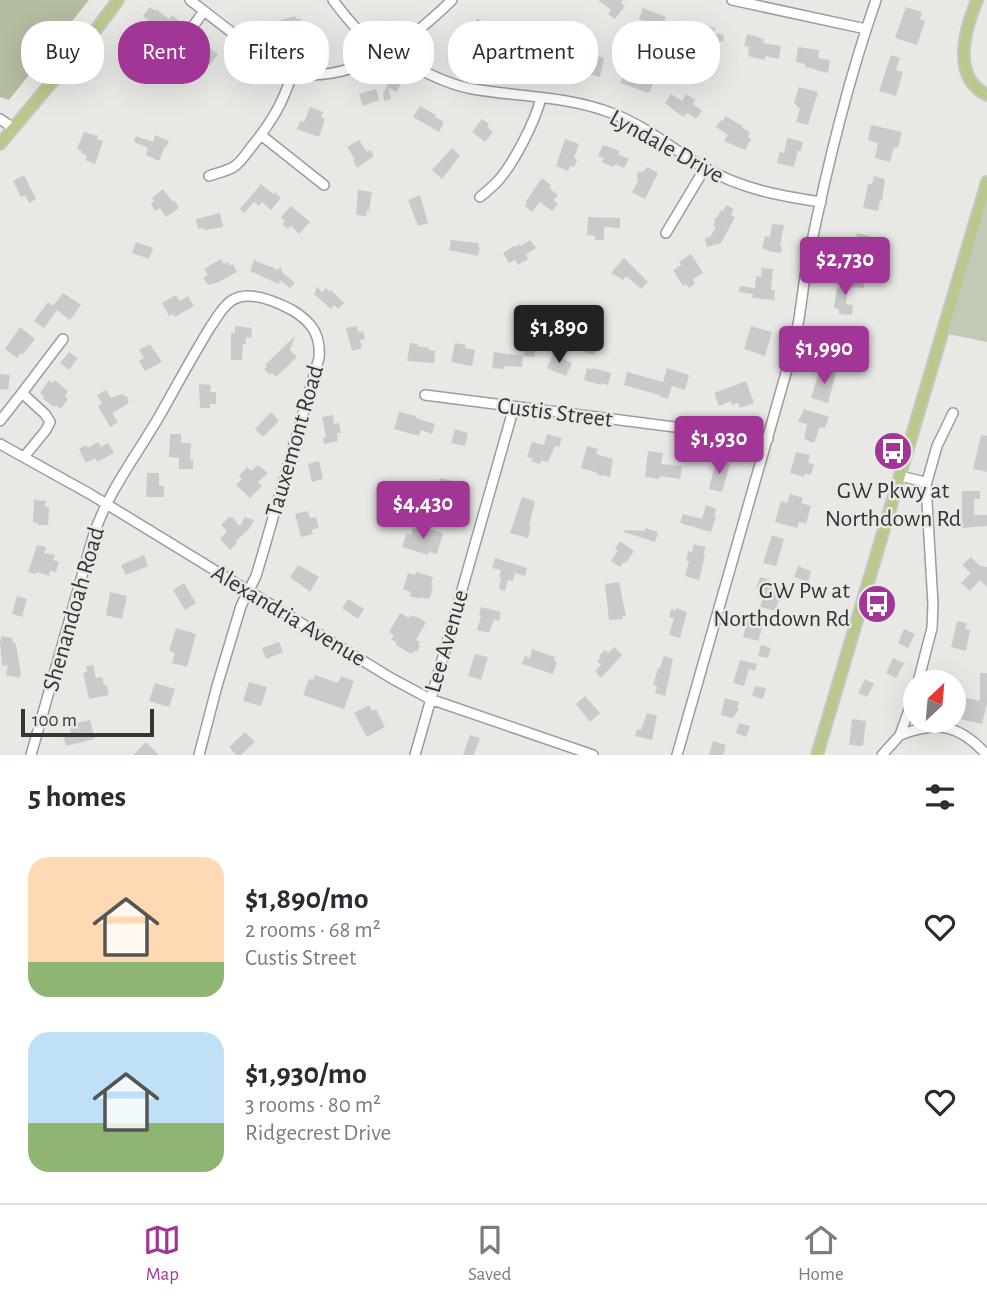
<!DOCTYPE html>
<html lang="en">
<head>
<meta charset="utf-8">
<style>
  body { margin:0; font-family:"Alegreya Sans",sans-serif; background:#f7f7f7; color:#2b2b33; height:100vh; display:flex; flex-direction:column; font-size:26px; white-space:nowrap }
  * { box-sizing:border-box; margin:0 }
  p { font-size:23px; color:#7c7c81 }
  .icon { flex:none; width:38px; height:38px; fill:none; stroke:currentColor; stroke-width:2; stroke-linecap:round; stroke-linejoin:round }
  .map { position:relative; height:755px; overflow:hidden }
  .panel { display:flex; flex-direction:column; background:#fff; flex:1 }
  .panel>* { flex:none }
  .hud { position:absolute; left:21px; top:21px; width:945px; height:63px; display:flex; gap:14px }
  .needle { width:46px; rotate:26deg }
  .fabs { position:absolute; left:903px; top:670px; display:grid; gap:14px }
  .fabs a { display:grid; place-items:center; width:63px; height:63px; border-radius:50%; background:#fff; box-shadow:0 7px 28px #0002; font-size:35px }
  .scale { position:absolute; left:21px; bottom:18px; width:133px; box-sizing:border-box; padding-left:7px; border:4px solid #353534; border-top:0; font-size:19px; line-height:24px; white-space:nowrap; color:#353534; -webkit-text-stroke:5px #e8e9e5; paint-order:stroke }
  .price { position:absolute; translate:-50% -60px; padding:0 16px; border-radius:7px; background:#a23696; color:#fff; font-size:23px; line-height:46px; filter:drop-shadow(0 2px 4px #0008) }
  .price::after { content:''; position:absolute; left:50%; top:42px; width:21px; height:16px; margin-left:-10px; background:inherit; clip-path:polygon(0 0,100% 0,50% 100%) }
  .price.on { background:#222; color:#fff }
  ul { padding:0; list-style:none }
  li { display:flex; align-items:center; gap:21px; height:175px; padding:0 28px }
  li span { display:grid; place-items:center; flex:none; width:196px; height:140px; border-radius:21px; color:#555 }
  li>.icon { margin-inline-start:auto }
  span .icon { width:84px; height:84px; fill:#fffc; stroke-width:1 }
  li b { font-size:30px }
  h2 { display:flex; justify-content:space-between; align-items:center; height:84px; padding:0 28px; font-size:30px }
  .pill { padding:0 24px; border-radius:28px; background:#fff; box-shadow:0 7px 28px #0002; font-size:24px; line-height:63px }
  .pill.on { background:#a23696; color:#fff }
  .menu { display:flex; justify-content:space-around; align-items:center; height:98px; border-top:2px solid #e1e1e2; background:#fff; font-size:19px; color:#7c7c81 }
  .menu a { display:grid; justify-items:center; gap:4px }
  .menu .on { color:#a23696 }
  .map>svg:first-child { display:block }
  .green { fill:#c2c9b4 }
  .forest { fill:#b4bda1 }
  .building { fill:#cacbc8 }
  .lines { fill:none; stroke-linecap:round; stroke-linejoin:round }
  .minor-casing { stroke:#9c9d9a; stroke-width:12 }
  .major-casing { stroke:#c6c6c6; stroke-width:14 }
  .minor { stroke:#fff; stroke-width:9 }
  .major { stroke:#b9c98b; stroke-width:10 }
  .labels { text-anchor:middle; stroke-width:5; stroke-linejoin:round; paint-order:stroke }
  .street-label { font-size:24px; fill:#353534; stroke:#e8e9e5 }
  .poi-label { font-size:24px; fill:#353534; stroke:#e8e9e5 }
</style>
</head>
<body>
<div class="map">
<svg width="987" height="755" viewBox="0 0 987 755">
  <rect width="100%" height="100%" fill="#e8e9e5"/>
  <!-- green -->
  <path class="green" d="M987 183V342L943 333Z"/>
  <!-- forest -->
  <path class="forest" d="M0 0H89L9 100 0 97Z"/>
  <!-- building -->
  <path class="building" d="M598 0H623L621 3 625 6 615 19 608 14 611 10Z
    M150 7 155 11 156 9 169 19 172 15 179 21 168 35 157 28 154 32 149 28 152 24 143 16Z
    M906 7 922 12 920 19 925 21 917 45 895 38Z
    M643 8 666 17 662 28 639 19Z
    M295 16 296 19 300 18 304 29 292 34H287L286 32 276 36 271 23Z
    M478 18 487 30 471 42 468 38 460 45 454 38Z
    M698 23 715 28 714 33 724 35 723 42 695 36Z
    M747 34 764 39 763 43 781 46 779 59 765 56V60L748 56 749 47 744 46Z
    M200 37 209 44 207 46 218 54 210 65 205 62 202 66 197 62 200 58 190 50Z
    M133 38 144 47 129 64 118 55Z
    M530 42 542 43 541 61H535L534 63H529L500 60 501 51 511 52V48L530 50Z
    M798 47 819 50 818 58 830 60 828 73 815 70V69L805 67V64L796 62Z
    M575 53 592 58 593 55 604 58 600 77 570 69Z
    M891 55 900 58 896 70 903 72 896 96 879 91Z
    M625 72 653 84 649 93 620 83Z
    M391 78 401 83 397 92 388 88 391 99 384 101 383 94Z
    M799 87 818 92 808 125 796 122 800 109 794 103Z
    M376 89 379 100 363 106 359 94Z
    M671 94 682 101 686 94 695 100 693 104 702 111 696 119 687 113 684 117 679 114 665 103Z
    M420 106 436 115 435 117 444 122 439 132 413 117Z
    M310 107 323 112 321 117 325 119 319 137 297 129 300 121 304 122Z
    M725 116 743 126 742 128 750 132 748 137 751 139 745 150 724 141 728 135 716 127 721 120 723 121Z
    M482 119 489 124 487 127 493 132 485 142 472 132Z
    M871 125 902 132 898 148 894 147 890 162 875 158 878 143 868 140Z
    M84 132 98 136 97 139 103 141 95 164 85 160 87 156 81 153 82 151 77 149Z
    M155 135 169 141 166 147 165 146 159 161 146 155 148 148 134 142 136 136 153 142Z
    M787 138 803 142 801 151H798L794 167 777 163 780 152 784 153Z
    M565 139 579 144 574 158 577 160 574 167 570 166 568 171 556 166Z
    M359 140 367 152 371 150 374 156 357 168 353 160H355L347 147Z
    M603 145 620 151 618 154 629 159 624 168 615 164 613 167 602 162 604 158 598 156Z
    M452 148 460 156 442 179 432 170Z
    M647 167 658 173 645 199 632 192 638 181 637 175 638 172 644 171Z
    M24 175 36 199 29 203 25 195 21 197 13 181Z
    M874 176 885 179 882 201 880 200 878 211 863 208 868 184H872Z
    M542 178 551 185 549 188 558 195 553 200 558 204 552 211 540 202 532 212 525 206 527 202 526 201Z
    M261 184 273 194 275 192 281 198 271 210 262 202 259 206 254 202 244 213 240 209Z
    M163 189 173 202 175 201 179 208 166 217 160 208 155 211 151 204 154 201 152 198Z
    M358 190 372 192 369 211 367 210 366 216 356 215Z
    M420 195 428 223 418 226 408 200Z
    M726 205 734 209 731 215 735 217 721 243 707 247 705 239 710 237 716 227 713 226 715 222 714 218H717L721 210 723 211Z
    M291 206 310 222 299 234 291 226 288 229 282 224 285 221 281 217Z
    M220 213 223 227 205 230 204 228 198 229 196 219Z
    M588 217 620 218V228L604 227V240H595V236L587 235Z
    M772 224 784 225 780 246H782L781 253 768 251V250L762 249 765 236 770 237Z
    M857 233 870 236 863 263 852 260Z
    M451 240 479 243 478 247 480 248 478 256 449 250Z
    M530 240 536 248 526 254 528 259 518 265 515 260 509 263 503 253 514 246 515 247 520 244 521 246Z
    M136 242 153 248 149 259 132 253Z
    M691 254 703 273 693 279 695 284 689 288 686 284 683 286 673 270 681 265 679 262Z
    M624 258 648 282 641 289 626 276 623 280 611 273Z
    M221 259 224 264 228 262 230 266 233 264 237 272 219 282 208 285 203 278 208 275 204 269Z
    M254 260 278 270 280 266 283 273 295 283 290 288 280 280 279 284 250 271Z
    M762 268 773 269 771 290H775L774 300 752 298 753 294 739 292 740 286 755 288 756 276 761 277Z
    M841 280 864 283V288L850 287 848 290 846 304 853 305 852 315 839 314V309L834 308 837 287 840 288Z
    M317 287 322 292 326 288 330 292 331 290 344 303 338 309 334 305 331 309 314 294Z
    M63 293 81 305 70 320 57 310 44 328 34 321 48 302 53 306Z
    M176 295 180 301 188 296 194 306 175 317 173 314 169 316 162 303Z
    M235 326 252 328 251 338 246 337V344H243L242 360H231V333H235Z
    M357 326 358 332 363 331 365 339 360 340 362 348 352 351 346 328Z
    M751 326 772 332 765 356 744 349Z
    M833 326 850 331 842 361 826 356Z
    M20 327 35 339 22 355 20 353 17 358 5 349Z
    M295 336 290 350 297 357 276 377 272 373 270 375 264 369 267 367 265 365Z
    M526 342 536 343 534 357 524 356Z
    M587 342 597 344 594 355 584 352Z
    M410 343 418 344 417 346 429 348V350L435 351 434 363 407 361Z
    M455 343 466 345 465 348 475 350 472 366 451 362Z
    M150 344 162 362 145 371 139 361 144 358 139 350Z
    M69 352 78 358 69 370 60 363Z
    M494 352 523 356 522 367 505 366 504 369 492 368Z
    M553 354 572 363 566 376 547 368Z
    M587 368 592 370 593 368 611 373 608 385 601 383V385L584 380Z
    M667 368 689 375 685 390 672 386 668 399 659 396V395L624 385 627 372 663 382Z
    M820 369 836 373 828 403 811 398Z
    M0 374 10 375 8 390 0 389Z
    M49 380 53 383 55 380 68 391 65 396 68 399 61 409 56 405 54 407 43 399 44 397 40 393Z
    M746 381 754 403 740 408 738 403 732 405 731 401 719 406 714 393Z
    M199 384 211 385 210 392H216V404H210V408H200Z
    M106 390 111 398 122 394 129 398 127 399 129 403 112 413 118 422 110 427 98 406 102 404 97 395Z
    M804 409 829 417 825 428 820 427 814 443 804 439 807 424 798 422Z
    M271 412 279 421 263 437 255 429Z
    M399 412 416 416V418L435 424 432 434 421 430 419 436 394 429Z
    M333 415 334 424 339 423 341 433H337L338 441 324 444 323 437H326L322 417Z
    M455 429 468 433 465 446 451 443Z
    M170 434H181V443H191L190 460H193V469H179V458L169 457Z
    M547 434 562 438 559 447 555 446 548 462 541 461 540 464 532 462 533 459 527 457 532 442 544 445Z
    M981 435 987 436V472L973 469Z
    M98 442 101 447 108 443 114 453 97 462 95 458 86 463 79 449 86 445 88 448Z
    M587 446 598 449 596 454 613 459 610 477 603 475 600 476 595 472 581 468Z
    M648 451 663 453 661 464 682 466 680 479 660 476 659 479 645 477Z
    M796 452 810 455 808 463 814 464 811 475 805 474 804 477 790 473Z
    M716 460 730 464 722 492 709 489Z
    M319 461 323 479 312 482 308 464Z
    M258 465 268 473 258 482 262 486 250 498 236 485 242 479 239 476 247 467 251 471Z
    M147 473H159V486H164V497H146Z
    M440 478 453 481 446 505 431 501 437 481 439 482Z
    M962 491H980V499H974V515H987V526L962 528Z
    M790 494 803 498 801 503 811 506 806 524 799 522 797 528 775 522 781 501 787 503Z
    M522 497 535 501 529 525H531L528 538 510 533Z
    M419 499 441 506 439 512 417 506Z
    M34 500 46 501 45 507H49L48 525H38V523L33 522Z
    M706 505 716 509 714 516 716 517 711 532 680 523 683 514 702 519Z
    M308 511 310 518 316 517 319 528 312 530 313 534 301 537 295 514Z
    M229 517 231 518 232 517 240 526 245 517 254 520 249 529 236 541 237 543 230 550 220 539 227 531 221 525Z
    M413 528 424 531 425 528 443 533 437 554 429 552 428 555 402 547 407 533 411 535Z
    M645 528 658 532 655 542 624 532V530L645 531Z
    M772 535 784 539 776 566 763 563Z
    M620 541 634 551 626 563 624 562 620 567 611 561 618 550 615 548Z
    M694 544 706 547 703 555 705 556 699 580 685 576 689 561 686 560 688 551 692 552Z
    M37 545 46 547 44 553 55 555 53 560 59 562 56 572 50 571 49 576 37 572 36 574 28 572Z
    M144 555 148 566 126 575 121 565Z
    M971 557 980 566 987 567V587L980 580 970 591 961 583 971 573 962 565Z
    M495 558 527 568 525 576 515 573 513 581 508 580 505 591 499 589 501 577H499L501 570 492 568Z
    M298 565 319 577 310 592 290 577Z
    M798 566 811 571 808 582 794 577Z
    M416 572 433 577 431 585 433 586 430 598 426 599 420 597V599L409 596 411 592 403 589 408 573 415 575Z
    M760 577 770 580 769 584 782 588 781 591 785 592 782 601 779 600 775 611 760 607 765 590 756 588Z
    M619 582 626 616H622L623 619 609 620 605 584Z
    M184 583 196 603 185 610 173 590Z
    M110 592 127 596 122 619 106 615Z
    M17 596 27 599 22 617 12 614Z
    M348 599 364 609 358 619 342 608Z
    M481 607 501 612 499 621 494 619 489 633 477 630 481 616 479 615Z
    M676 608 687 612 680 638 669 635 674 618 669 617 671 609 676 611Z
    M400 613 409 618 410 615 414 617 415 616 426 622 416 640 420 642 418 645 420 646 417 652 415 651 411 654 396 645V642L391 639 394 635 389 632Z
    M748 619 763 625 758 641 743 637Z
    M957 621 967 623 965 629 970 630 966 651 951 647Z
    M176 628 196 634 187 667 172 663 175 653 169 651Z
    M904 629 915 634 908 648 898 643Z
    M2 636 12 638 13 643H15L16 645 21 673 19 678 6 675 8 665 2 666 0 640Z
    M279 642 283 652 266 659 262 648Z
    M761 645 771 648 768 658 758 656Z
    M614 647 622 655 601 678 595 671 601 665 597 661 601 658 599 656 605 650 608 653Z
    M532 649 555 657 554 661 557 662 553 674 522 664 525 656 530 658Z
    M475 654 488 657 481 680 468 676Z
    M664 656 673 659 665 696 655 693 657 686 653 685 658 668H660Z
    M893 658 904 663 896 678 886 673Z
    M740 660 757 664 755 671 749 669 744 686 733 683Z
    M93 665 96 678 102 677 104 685H107L109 695 89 699 83 673 87 672 86 666Z
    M980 673H987V703L982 724 956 718 962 697 980 701Z
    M315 675 338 683 341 676 354 681 344 709 303 695 309 679 313 680Z
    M865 679 874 684 867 697 858 693Z
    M249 682 267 687 261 706 243 701Z
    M155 683 175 689 169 707 149 701Z
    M755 686 766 688 763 699 752 696Z
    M585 696 600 713 590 722 576 704Z
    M725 698 739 702 737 707 739 709 733 718 721 715Z
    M369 705 372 711 376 709 385 727 367 737 354 713Z
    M647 713 657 716 652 740 635 736 637 729 641 730Z
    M852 719 866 721 863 746 849 745Z
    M90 720 95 739 66 746 63 735 71 734 69 725Z
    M739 723 750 726 746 737 736 733Z
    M245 732 255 742 241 755H236L229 747Z
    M470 735 480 738 474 755H463Z
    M713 741 726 745 723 755H709Z
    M146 742 159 755H133Z"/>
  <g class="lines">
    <defs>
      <path id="minor" d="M190 0C208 14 227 29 246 43 260 54 274 66 291 73 297 76 305 75 312 75 368 74 414 37 452 0
        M333 0C347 19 365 40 384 53 391 58 401 61 408 64 429 74 450 85 473 89 520 97 569 96 614 114 647 127 674 150 705 168 742 189 780 196 821 202
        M732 0 866 29
        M147 57 161 65 168 61 204 11
        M0 119 13 128
        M261 135 324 185
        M209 176C217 173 228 171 235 166 242 161 247 152 253 145 272 121 283 103 292 74
        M480 197C486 192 492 187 497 182 514 163 535 122 541 98
        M666 233 705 168
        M425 395 768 439
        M0 421 22 393
        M0 444 90 494 391 678 430 699 593 755
        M24 457 46 430 50 422 45 414 22 393 63 339
        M900 476 921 481 926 485
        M918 682 932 628 933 604 926 485 937 446 953 413
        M900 735C937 720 960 725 987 755
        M31 755 93 537C107 493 137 455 160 415 177 385 193 355 211 326 217 318 222 307 231 301 248 289 275 301 292 310 312 322 321 335 319 358L262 556 256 576 241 606 217 686 199 755
        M415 755 514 407
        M677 755 788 366C792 351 796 335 799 319 801 305 803 290 805 276 823 183 845 89 876 0
        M882 755 900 735 915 693"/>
      <path id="major" d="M977 0C965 29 951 77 987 95
        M0 144 98 27 118 0
        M817 755 987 182"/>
    </defs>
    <!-- minor casing -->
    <use href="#minor" class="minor-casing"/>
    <!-- major casing -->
    <use href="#major" class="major-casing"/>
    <!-- minor -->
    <use href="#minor" class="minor"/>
    <!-- major -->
    <use href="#major" class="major"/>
  </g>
  <!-- icons -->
  <defs>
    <symbol id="bus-disc" viewBox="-11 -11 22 22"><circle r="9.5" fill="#a23696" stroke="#e8e9e5"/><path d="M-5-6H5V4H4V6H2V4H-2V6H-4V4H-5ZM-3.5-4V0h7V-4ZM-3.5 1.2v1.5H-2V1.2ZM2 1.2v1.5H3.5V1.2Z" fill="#fff"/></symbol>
  </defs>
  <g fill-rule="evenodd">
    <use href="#bus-disc" x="871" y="429" width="44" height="44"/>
    <use href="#bus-disc" x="855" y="582" width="44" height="44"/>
  </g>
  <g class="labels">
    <!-- street labels -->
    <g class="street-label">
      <text transform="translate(667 146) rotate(29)" y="8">Lyndale Drive</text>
      <text transform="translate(555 412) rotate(7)" y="8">Custis Street</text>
      <text transform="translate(294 441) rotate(-74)" y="8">Tauxemont Road</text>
      <text transform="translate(73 609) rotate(-74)" y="8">Shenandoah Road</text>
      <text transform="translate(289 615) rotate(31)" y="8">Alexandria Avenue</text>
      <text transform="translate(446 641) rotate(-74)" y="8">Lee Avenue</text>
    </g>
    <!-- poi labels -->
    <g class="poi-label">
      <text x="893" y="498">GW Pkwy at<tspan x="893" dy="28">Northdown Rd</tspan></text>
      <text x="850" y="598" text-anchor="end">GW Pw at<tspan x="850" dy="28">Northdown Rd</tspan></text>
    </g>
  </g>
</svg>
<div class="fabs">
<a><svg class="needle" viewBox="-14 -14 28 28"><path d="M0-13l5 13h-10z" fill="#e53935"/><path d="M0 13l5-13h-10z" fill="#7c7c81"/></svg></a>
</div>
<div class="scale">100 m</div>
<b class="price" style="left:845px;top:297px">$2,730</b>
<b class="price on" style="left:559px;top:365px">$1,890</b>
<b class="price" style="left:824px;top:386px">$1,990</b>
<b class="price" style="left:719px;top:476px">$1,930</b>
<b class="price" style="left:423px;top:541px">$4,430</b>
<div class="hud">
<a class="pill">Buy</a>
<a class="pill on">Rent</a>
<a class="pill">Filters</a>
<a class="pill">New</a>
<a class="pill">Apartment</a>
<a class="pill">House</a>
</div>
</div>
<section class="panel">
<h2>5 homes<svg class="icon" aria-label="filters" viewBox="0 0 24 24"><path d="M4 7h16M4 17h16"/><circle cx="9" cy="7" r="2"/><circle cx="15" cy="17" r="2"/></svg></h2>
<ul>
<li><span style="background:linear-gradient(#ffd9b3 75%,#8fb573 0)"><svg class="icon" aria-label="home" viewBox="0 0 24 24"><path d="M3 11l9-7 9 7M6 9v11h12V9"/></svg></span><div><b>$1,890/mo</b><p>2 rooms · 68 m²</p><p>Custis Street</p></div><svg class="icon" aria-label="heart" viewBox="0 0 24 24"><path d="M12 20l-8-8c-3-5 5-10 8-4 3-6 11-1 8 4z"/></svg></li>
<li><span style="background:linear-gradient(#bfe0f5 65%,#8fb573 0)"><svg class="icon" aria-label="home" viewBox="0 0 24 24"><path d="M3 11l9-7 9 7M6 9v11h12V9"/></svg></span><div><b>$1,930/mo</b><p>3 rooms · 80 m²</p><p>Ridgecrest Drive</p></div><svg class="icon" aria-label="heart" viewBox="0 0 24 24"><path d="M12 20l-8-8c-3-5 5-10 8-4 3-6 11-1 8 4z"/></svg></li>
</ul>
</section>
<nav class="menu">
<a class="on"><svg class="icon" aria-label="map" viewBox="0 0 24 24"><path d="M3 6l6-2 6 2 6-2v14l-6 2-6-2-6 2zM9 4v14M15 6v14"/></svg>Map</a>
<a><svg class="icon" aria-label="saved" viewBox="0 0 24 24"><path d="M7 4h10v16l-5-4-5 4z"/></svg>Saved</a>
<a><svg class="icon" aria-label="home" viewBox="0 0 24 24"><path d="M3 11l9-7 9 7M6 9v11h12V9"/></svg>Home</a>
</nav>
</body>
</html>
